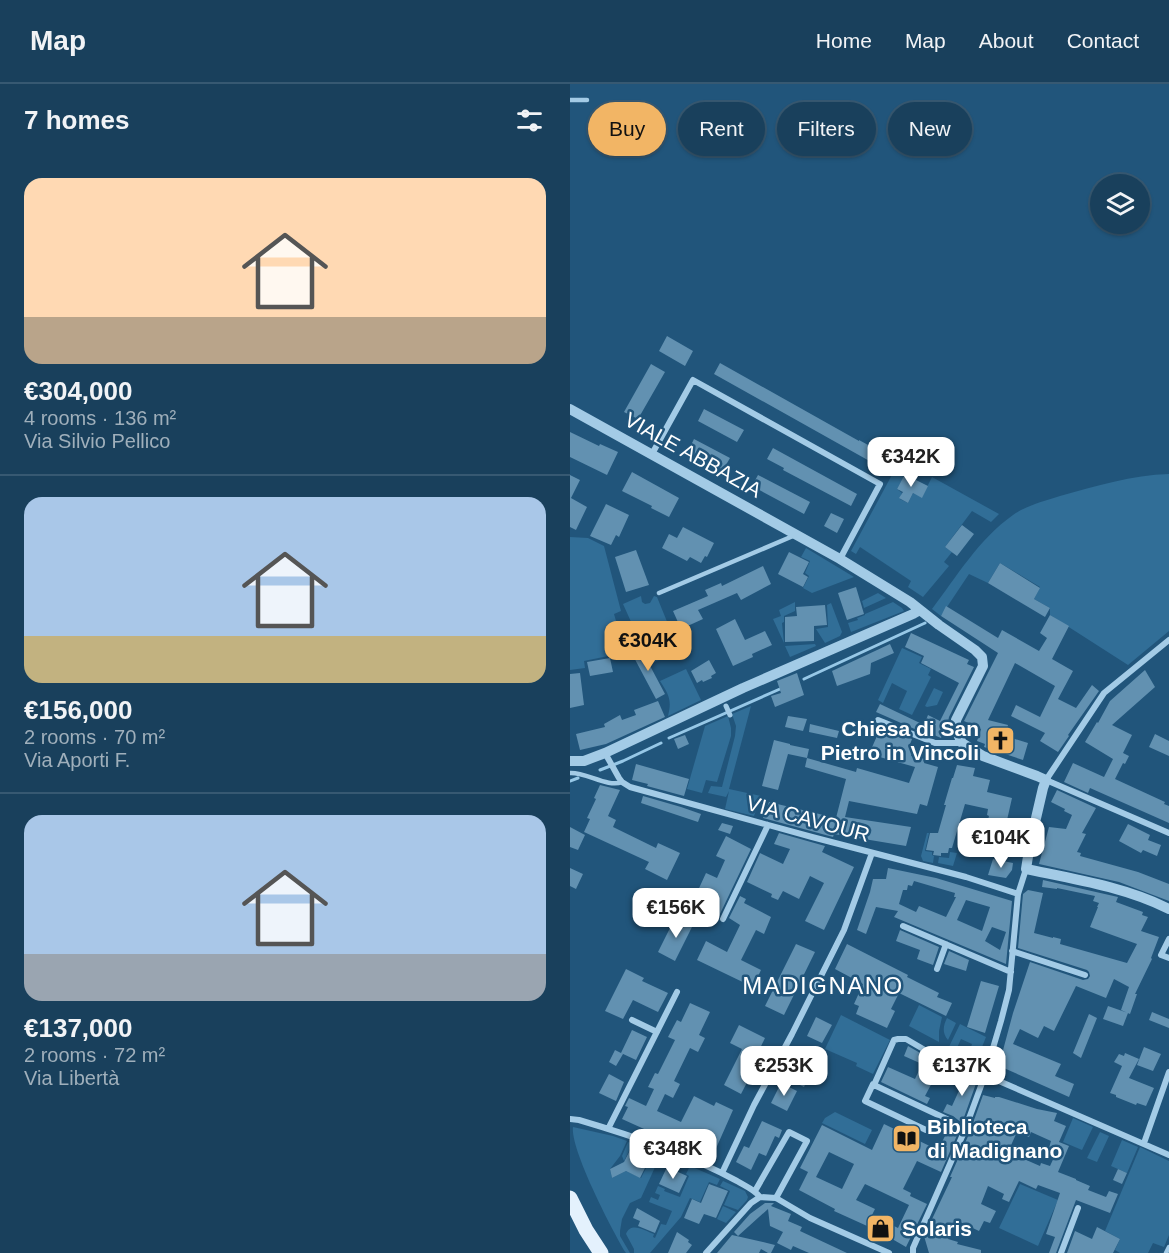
<!DOCTYPE html>
<html lang="en">
<head>
<meta charset="utf-8">
<style>
  body { margin:0; font-family:Arial,sans-serif; background:#264b65; color:#f1f3f6; height:100vh; display:flex; flex-direction:column; font-size:22px; white-space:nowrap }
  * { box-sizing:border-box; margin:0 }
  p { font-size:20px; color:#9fafbb }
  .icon { flex:none; width:33px; height:33px; fill:none; stroke:currentColor; stroke-width:2; stroke-linecap:round; stroke-linejoin:round }
  .map { position:relative; flex:1; overflow:hidden }
  .side { display:flex; flex-direction:column; background:#19405c; width:570px }
  .side>* { flex:none }
  .guide { position:absolute; left:18px; top:18px; width:490px; height:54px; display:flex; gap:12px }
  .fabs { position:absolute; left:520px; top:90px; display:grid; gap:12px }
  .fabs a { display:grid; place-items:center; width:60px; height:60px; border-radius:50%; background:#19405c; box-shadow:0 2px 4px #0004,0 0 0 2px #375972; font-size:30px }
  .price { position:absolute; translate:-50% -51px; padding:0 14px; border-radius:12px; background:#fff; color:#222; font-size:20px; line-height:39px; filter:drop-shadow(0 2px 3px #0008) }
  .price::after { content:''; position:absolute; left:50%; top:36px; width:18px; height:14px; margin-left:-9px; background:inherit; clip-path:polygon(0 0,100% 0,50% 100%) }
  .price.on { background:#f2b565; color:#111 }
  ul { padding:0; list-style:none }
  li { display:grid; align-content:center; gap:12px; height:318px; padding:0 24px }
  li+li { border-top:2px solid #375972 }
  li span { display:grid; place-items:center; height:186px; border-radius:18px; color:#555 }
  li>.icon { margin-inline-start:auto }
  span .icon { width:108px; height:108px; fill:#fffc; stroke-width:1 }
  li b { font-size:26px }
  h2 { display:flex; justify-content:space-between; align-items:center; height:72px; padding:0 24px; font-size:26px }
  .tag { padding:0 21px; border-radius:27px; background:#19405c; box-shadow:0 2px 4px #0004,0 0 0 2px #375972; font-size:21px; line-height:54px }
  .tag.on { background:#f2b565; color:#111 }
  header { display:flex; align-items:center; gap:36px; box-sizing:border-box; height:84px; padding:0 30px; background:#19405c; border-bottom:2px solid #375972 }
  header strong { font-size:28px }
  nav { display:flex; gap:33px; margin-inline-start:auto; font-size:21px }
  main { display:flex; flex:1; min-height:0 }
  .map>svg:first-child { display:block }
  .green { fill:#316e97 }
  .lines { fill:none; stroke-linecap:round; stroke-linejoin:round }
  .stream { stroke:#97c8e7; stroke-width:3 }
  .building { fill:#6291b1; fill-rule:evenodd }
  .service { stroke:#a3cbe6; stroke-width:4.5 }
  .pedestrian { stroke:#a3cbe6; stroke-width:5 }
  .minor { stroke:#a3cbe6; stroke-width:6 }
  .tertiary { stroke:#a3cbe6; stroke-width:10 }
  .primary { stroke:#e4f1fd; stroke-width:15 }
  .labels { text-anchor:middle; stroke-width:5; stroke-linejoin:round; paint-order:stroke }
  .street-label { font-size:21px; fill:#fff; stroke:#21557b }
  .poi-label { font-size:21px; font-weight:bold; fill:#fff; stroke:#21557b; text-anchor:start }
  .quarter-label { font-size:24px; letter-spacing:1.5px; fill:#fff; stroke:#21557b }
</style>
</head>
<body>
<header>
<strong>Map</strong>
<nav><a>Home</a><a>Map</a><a>About</a><a>Contact</a></nav>
</header>
<main>
<section class="side">
<h2>7 homes<svg class="icon" aria-label="filters" viewBox="0 0 24 24"><path d="M4 7h16M4 17h16"/><circle cx="9" cy="7" r="2"/><circle cx="15" cy="17" r="2"/></svg></h2>
<ul>
<li><span style="background:linear-gradient(#ffd9b3 75%,#b9a48a 0)"><svg class="icon" aria-label="home" viewBox="0 0 24 24"><path d="M3 11l9-7 9 7M6 9v11h12V9"/></svg></span><div><b>€304,000</b><p>4 rooms · 136 m²</p><p>Via Silvio Pellico</p></div></li>
<li><span style="background:linear-gradient(#a9c7e8 75%,#c2b280 0)"><svg class="icon" aria-label="home" viewBox="0 0 24 24"><path d="M3 11l9-7 9 7M6 9v11h12V9"/></svg></span><div><b>€156,000</b><p>2 rooms · 70 m²</p><p>Via Aporti F.</p></div></li>
<li><span style="background:linear-gradient(#a9c7e8 75%,#9aa5b1 0)"><svg class="icon" aria-label="home" viewBox="0 0 24 24"><path d="M3 11l9-7 9 7M6 9v11h12V9"/></svg></span><div><b>€137,000</b><p>2 rooms · 72 m²</p><p>Via Libertà</p></div></li>
</ul>
</section>
<div class="map">
<svg width="599" height="1169" viewBox="0 0 599 1169">
  <rect width="100%" height="100%" fill="#21557b"/>
  <!-- green -->
  <path class="green" d="M331 374 341 380 327 405 332 409 330 415 338 419 343 409 352 413 362 393 429 430 421 438 402 427 375 463 382 468 374 478 379 482 353 513 338 503 341 497 290 463 286 470 281 467Z
    M599 390V547L558 581 480 531V524L464 515 470 503 430 479 418 499 399 490 371 532 362 525C387 492 409 455 443 431 457 421 475 417 490 412 526 402 562 391 599 390Z
    M0 453 18 454 34 462 51 527 44 530 49 547 41 550 43 571 14 577 15 584 0 586Z
    M236 464 284 493 242 509 233 504 239 492 235 489 240 477 231 473Z
    M308 509 316 514 294 524 292 517Z
    M71 512 72 518 75 520 80 519 84 512 87 513 109 567 80 580 53 520Z
    M225 518V527L214 532V538L212 539 214 559 203 535 211 532 209 526Z
    M323 518 332 524 334 527 281 548 278 539 288 536 287 534 295 531V530Z
    M261 519 272 548 270 552 255 559 246 545 258 543 257 521Z
    M245 560 246 562 220 573 215 562Z
    M332 564 352 573 349 579 361 585 358 591 361 593 342 631 329 625 337 607 322 599 313 619 308 616Z
    M116 585 131 616 98 632C102 616 99 611 90 597Z
    M364 604 373 608 367 621 357 623 355 622Z
    M181 622 159 705 191 712 184 732 155 725 159 707 156 713 138 709 141 702 152 703 165 652 166 642 162 630Z
    M158 632 161 644V652L147 698 136 696 132 709 117 705 135 642Z
    M357 749H359L355 767 362 768V771L364 772 363 779 353 777 351 772Z
    M380 768 387 769 383 782 368 779 369 773 379 774Z
    M349 921 372 933 369 947V958L339 942Z
    M271 931 320 956 303 990 286 982 287 979 255 965Z
    M377 934 386 939 378 956C372 949 373 942 377 934Z
    M390 940 416 953 410 968 401 963 402 960 391 955 386 966 388 967 389 963 395 966 390 976 376 969Z
    M265 1028 302 1046 295 1060 252 1039 255 1034Z
    M503 1034 523 1043 512 1066 493 1058Z
    M3 1043 43 1052 57 1057 50 1072 40 1085 42 1094 56 1087 71 1094 81 1074 74 1070 77 1064 91 1070 71 1114 60 1119 52 1135 50 1147V1152L60 1169H56C43 1148 0 1065 3 1043Z
    M530 1048 539 1052 527 1078 517 1074Z
    M552 1056 568 1063 557 1089 541 1082Z
    M58 1058 75 1064 72 1070 60 1065 54 1077 52 1072Z
    M570 1063 599 1077V1151L594 1163 583 1159 578 1169H550L545 1166 550 1155 535 1147Z
    M120 1082 150 1095 147 1101 139 1098 130 1118 120 1114 111 1133 80 1169H64V1165L56 1150C61 1137 75 1147 84 1150L83 1153 85 1154 91 1140 96 1141 102 1127 79 1118 81 1113 88 1116 90 1111 85 1109 88 1102 95 1105 94 1107 110 1113 119 1092 116 1090Z
    M153 1097 175 1107 178 1113 177 1116 168 1126 154 1121 160 1107 150 1102Z
    M450 1100 488 1116 468 1162 429 1144Z
    M153 1122 166 1128 156 1139 147 1135Z"/>
  <g class="lines">
    <!-- stream -->
    <path class="stream" d="M234 595 355 539
      M99 654 210 605
      M30 686 53 677 91 659
      M0 697 8 694"/>
  </g>
  <!-- building -->
  <path class="building" d="M97 252 123 267 115 282 89 267Z
    M150 279 289 357V356L309 367 303 379 144 290Z
    M81 280 95 288 68 335 54 328Z
    M134 325 174 346 167 358 128 337Z
    M0 348 29 362 30 360 48 368 37 391 0 373Z
    M124 355 160 374 153 386 118 367Z
    M203 364 287 410 281 422 213 386 214 384 197 375Z
    M62 388 109 414 99 433 81 424 82 422 52 407Z
    M336 388 347 394 346 396 358 402 352 414 343 409 338 419 329 414 333 408 327 405Z
    M0 391 10 396 1 414 17 423 6 446 0 443Z
    M188 391 240 418 234 430 182 402Z
    M36 420 59 431 49 453 46 451 41 461 20 452Z
    M261 429 274 435 267 449 254 442Z
    M392 441 404 450 387 472 375 463Z
    M113 443 144 459 137 473 135 472 131 479 120 473 117 477 92 464 99 450 107 454Z
    M66 466 79 501 56 508 45 473Z
    M219 468 239 478 233 490 238 493 233 503 208 490Z
    M430 479 470 504 464 515 480 524 475 533 418 499Z
    M193 482 201 500 171 516 167 509 128 526 133 535 111 545 103 527 138 512 135 506 151 499 152 502Z
    M286 503 294 530 277 536 268 509Z
    M255 521 257 541 244 542V557L215 558V533L227 532 226 523Z
    M376 522 428 554 432 546 469 567 477 554 470 549 480 531 499 542 482 575 503 587 488 615 506 624 522 601 529 607 498 651 499 652 488 668 470 657 475 649 441 632 446 621 470 633 485 602 445 579 418 636 438 641 435 652 458 659 453 676 414 663 415 660 407 657 411 645 394 637 428 569 371 532Z
    M165 535 175 556 195 547 202 561 182 570 183 573 163 582 146 545Z
    M341 549 399 576 397 580 404 583 379 633 378 638 371 654 352 646 358 631 370 637 389 599 351 579 354 572 335 563Z
    M320 560 324 569 301 579 300 590 267 602 262 587Z
    M69 561 95 610 86 615 60 566Z
    M40 574 43 588 20 592 17 578Z
    M139 576 146 589 141 592 142 594 133 598 132 596 127 599 121 587Z
    M575 586 585 603 542 641 562 651 553 669 559 672 555 680 553 679 545 695 595 718 594 720 599 722V739L520 704 518 709 494 698 503 679 534 693 543 675 515 658 527 638 528 639 540 617Z
    M10 589 14 621 0 624V590Z
    M227 589 234 611 205 623 201 612 211 609 207 597Z
    M88 617 95 633 36 660 10 666 6 650 35 643 34 640 50 631 52 636 66 631 64 626Z
    M310 620 350 639 347 646 306 628Z
    M218 632 237 635 233 647 215 643Z
    M240 640 269 647 267 654 239 648Z
    M311 643 342 655 339 663 344 666 341 672 355 675 354 679 368 683 357 722 350 720 347 730 279 717 275 733 341 743 336 762 264 750 263 753 193 734 199 718 266 734 276 695 235 683 237 674 286 688 287 684 339 699 345 683 299 670Z
    M585 650 599 657V672L579 663Z
    M115 651 119 660 108 665 104 655Z
    M204 656 220 660V661L239 665 237 674 218 670 208 706 192 702Z
    M66 680 119 695 114 712 77 702 78 700 62 696Z
    M387 681 405 684 403 692 420 696 417 708 442 714 430 767 411 762 419 732 417 731 418 725 395 720 382 764H379L378 769H371V772L363 771 364 767 356 766 360 749H368L376 721H374L382 694H383Z
    M30 701 50 706 38 732 46 736 43 743 86 764 88 759 110 769 97 796 75 785 79 778 14 748 20 735 17 734 26 715 24 714Z
    M487 706 526 724 512 749 516 750 507 768 511 769 510 772 568 788 599 800V817L549 798 469 780 479 743 496 745 502 731 494 727 495 725 481 718Z
    M73 712 111 723 131 730 128 738 71 719Z
    M152 739 163 742 160 750 148 746Z
    M558 740 580 751 578 756 591 761 587 772 573 766 571 769 549 757Z
    M0 743 15 751 8 766 0 763Z
    M209 749 255 762 252 768 284 783 254 846 235 837 254 799 240 792 229 815 213 807 208 816 201 813 202 810 177 798 190 769 213 780 220 765 204 760Z
    M156 752 181 765 149 832 137 826 139 823 124 815 136 789 147 794 155 776 146 772Z
    M423 775 443 779 442 786 436 794 418 791Z
    M0 784 13 790 6 805 0 802Z
    M318 784 366 794 442 817 436 880 324 833 328 827 306 823 296 850 287 846 300 808 303 795H316ZM344 797 385 809 384 813H386L376 833 349 822 346 828 329 820 333 806H337L338 801 342 802ZM396 816 420 823 412 847 387 836ZM422 843 436 848 430 866 415 857Z
    M473 796 548 813 546 818 573 828 572 831 578 833 571 847 589 853 581 874 582 875 565 910H567L560 930 551 926 559 903 544 895 536 914 506 902 484 947 474 942 468 954 450 945 443 960 491 980 485 992 504 1000 499 1013 427 981 432 970 443 929 460 878 513 896 518 895 520 892 519 888 517 886 448 864 453 810 458 806 473 809 464 849 483 854V853L491 855 490 860 557 879 567 860 520 843 528 823H527L529 819 523 817 525 812 487 804V805L472 803Z
    M170 812 176 815 174 819 201 833 194 850 186 846 171 876 191 886 183 903 127 876 136 857 157 868 170 841 159 834Z
    M106 832 123 841 105 877 88 868Z
    M330 846 369 863 363 881 347 875 350 866 326 857Z
    M226 860 245 868 214 931 195 922Z
    M277 860 338 891 337 893 369 909 367 913 382 919 376 932 329 909 321 925 325 927 317 944 286 930 289 922 284 920 293 900 265 885Z
    M379 867 399 876 396 887 374 880Z
    M56 885 74 894 72 897 98 909 88 928 63 916 53 935 35 927Z
    M411 897 429 902 415 949 397 943Z
    M120 919 140 928 129 951 135 954 128 968 120 964 104 997 110 1000 103 1014 95 1010 87 1027 111 1038 124 1012 144 1022 146 1018 163 1026 144 1069 98 1046 94 1054 52 1035 58 1023 55 1022 59 1014 76 1022 84 1005 78 1003 85 989 88 990 105 956 98 953 107 936 111 938Z
    M538 922 558 929 553 942 533 935Z
    M582 928 599 935V944L579 936Z
    M519 930 527 934 511 974 503 969Z
    M246 933 262 941 252 959 237 952Z
    M169 941 195 954 182 981 185 983 171 1010 154 1001 172 965 160 959Z
    M62 946 77 953 66 976 51 969Z
    M338 962 373 982 366 996 364 995 355 1012 360 1014 357 1020 311 998 318 983 345 995 352 980 334 972Z
    M574 963 591 970 583 987 567 981Z
    M45 966 53 970 46 982 39 978Z
    M555 969 569 975 559 994 584 1004 576 1022 567 1019 566 1021 546 1013V1011L540 1009 552 982 544 978 549 970 554 972Z
    M224 970 244 980 234 1003 226 999 231 991 217 984Z
    M390 988 408 994 392 1039 383 1032 373 1028 377 1020 382 1022 392 1000 386 998Z
    M39 990 54 998 46 1017 29 1009Z
    M211 999 227 1007 217 1027 201 1019Z
    M413 1011 425 1014V1013H429L467 1025 487 1029 484 1037 496 1042 489 1058 499 1062 488 1088 506 1095V1096L520 1102 518 1106 536 1113 539 1107 548 1110 540 1129 506 1116 486 1169H479L485 1153 476 1150 490 1109 468 1101 466 1105 449 1097 439 1118 432 1115 434 1110 418 1102 411 1120 426 1127 420 1139 414 1137 409 1147 386 1136 378 1155 388 1158 387 1160 411 1166V1169H359L354 1152 382 1093H380L399 1050ZM447 1048 459 1053 461 1048 481 1057 479 1064 487 1067 480 1082 471 1079 470 1082 438 1068Z
    M192 1037 212 1046 209 1054 205 1052 196 1072 189 1069 181 1086 166 1078 174 1062 179 1064Z
    M314 1040 368 1066 379 1044 380 1043 388 1049 371 1088 347 1077 333 1105 341 1109 340 1112 357 1120 336 1163 317 1152V1151L264 1127 265 1125 229 1106 238 1088 230 1084 252 1041 302 1066ZM259 1068 284 1080 272 1105 246 1093ZM295 1100 339 1121 328 1144 302 1131 305 1125 286 1116Z
    M60 1066 80 1074 70 1094 56 1087 42 1094 40 1085 54 1078Z
    M97 1083 117 1092 109 1109 89 1100Z
    M548 1085 557 1089 552 1100 543 1096Z
    M139 1100 158 1107 146 1134 134 1130 129 1140 114 1134 122 1115 131 1119Z
    M195 1119H204L201 1122 221 1130 218 1137 232 1143 230 1147 277 1169H239L223 1162 221 1166 207 1159 213 1148 200 1142 198 1125 168 1152 164 1148 180 1130Z
    M67 1124 90 1137 85 1149 68 1142 70 1137 63 1134Z
    M527 1143 550 1155 543 1169H497L505 1147 522 1155Z
    M107 1148 119 1156 118 1158 122 1161 116 1169H98Z
    M162 1151 197 1159 205 1161 201 1169H198L191 1165 189 1169H147Z"/>
  <g class="lines">
    <!-- service -->
    <path class="service" d="M0 16H17
      M89 509 223 452
      M0 689C16 688 38 704 52 698
      M596 1169 599 1163"/>
    <!-- pedestrian -->
    <path class="pedestrian" d="M156 622 160 631"/>
    <!-- minor -->
    <path class="minor" d="M82 370 123 296 310 400 270 475
      M599 556 534 609 476 696 599 749
      M308 636 365 659H392
      M35 669 49 694 52 698 60 703 242 753 396 793 448 810
      M153 835 198 741
      M333 842 441 888
      M599 855 591 871 599 874
      M442 867 515 891
      M367 885 376 860
      M62 936 87 948
      M303 1000 304 1001 381 1037 371 1043 356 1046 295 1017Z
      M304 1001 324 956 328 955H336L372 976 415 991 599 1071
      M0 1035 9 1036C63 1052 117 1070 167 1097 175 1102 184 1105 190 1113
      M381 1037 394 1048
      M38 1045 107 908
      M574 1059 599 988
      M152 1089 184 1021 222 950 274 846 302 769
      M185 1107 219 1048 237 1057 206 1114
      M136 1169 181 1119 190 1113 206 1114 240 1134 319 1169
      M343 1169V1164L394 1048 415 991 431 937 439 906 448 810 456 785
      M491 1169 508 1124"/>
    <!-- tertiary -->
    <path class="tertiary" d="M0 325 270 475 340 518 369 541 405 566 412 573 413 582 386 636V646L392 659 413 672 467 692 476 696 473 704 460 760 456 785C504 795 555 803 599 825
      M0 677H14L35 669 173 604 343 530 350 526"/>
    <!-- primary -->
    <path class="primary" d="M0 1114 16 1146 31 1169"/>
  </g>
  <!-- icons -->
  <defs>
    <symbol id="church-square" viewBox="-11 -11 22 22"><rect x="-9" y="-9" width="18" height="18" rx="4" fill="#f2b565" stroke="#21557b"/><path d="M-1.2-6h2.4v3.5h3.3v2.4h-3.3V6h-2.4V-.1h-3.3v-2.4h3.3Z" fill="#111"/></symbol>
    <symbol id="library-square" viewBox="-11 -11 22 22"><rect x="-9" y="-9" width="18" height="18" rx="4" fill="#f2b565" stroke="#21557b"/><path d="M-6-4Q-3-5.5-.7-3.5V5Q-3 3-6 4ZM6-4Q3-5.5 .7-3.5V5Q3 3 6 4Z" fill="#111"/></symbol>
    <symbol id="shop-square" viewBox="-11 -11 22 22"><rect x="-9" y="-9" width="18" height="18" rx="4" fill="#f2b565" stroke="#21557b"/><path d="M-5-2.5h2.3a2.7 3.5 0 0 1 5.4 0H5L5.5 6h-11ZM-1.5-2.5h3a1.5 2.3 0 0 0-3 0Z" fill="#111"/></symbol>
  </defs>
  <g fill-rule="evenodd">
    <use href="#church-square" x="414" y="640" width="33" height="33"/>
    <use href="#library-square" x="320" y="1038" width="33" height="33"/>
    <use href="#shop-square" x="294" y="1128" width="33" height="33"/>
  </g>
  <g class="labels">
    <!-- street labels -->
    <g class="street-label">
      <text transform="translate(123 371) rotate(29)" y="7">VIALE ABBAZIA</text>
      <text transform="translate(238 735) rotate(15)" y="7">VIA CAVOUR</text>
    </g>
    <!-- poi labels -->
    <g class="poi-label">
      <text x="409" y="652" text-anchor="end">Chiesa di San<tspan x="409" dy="24">Pietro in Vincoli</tspan></text>
      <text x="357" y="1050">Biblioteca<tspan x="357" dy="24">di Madignano</tspan></text>
      <text x="332" y="1152">Solaris</text>
    </g>
    <!-- quarter labels -->
    <g class="quarter-label">
      <text x="253" y="910">MADIGNANO</text>
    </g>
  </g>
</svg>
<div class="fabs">
<a><svg class="icon" aria-label="layers" viewBox="0 0 24 24"><path d="M12 4l9 5-9 5-9-5zM3 14l9 5 9-5"/></svg></a>
</div>
<b class="price" style="left:341px;top:404px">€342K</b>
<b class="price on" style="left:78px;top:588px">€304K</b>
<b class="price" style="left:431px;top:785px">€104K</b>
<b class="price" style="left:106px;top:855px">€156K</b>
<b class="price" style="left:214px;top:1013px">€253K</b>
<b class="price" style="left:392px;top:1013px">€137K</b>
<b class="price" style="left:103px;top:1096px">€348K</b>
<div class="guide">
<a class="tag on">Buy</a>
<a class="tag">Rent</a>
<a class="tag">Filters</a>
<a class="tag">New</a>
</div>
</div>
</main>
</body>
</html>
